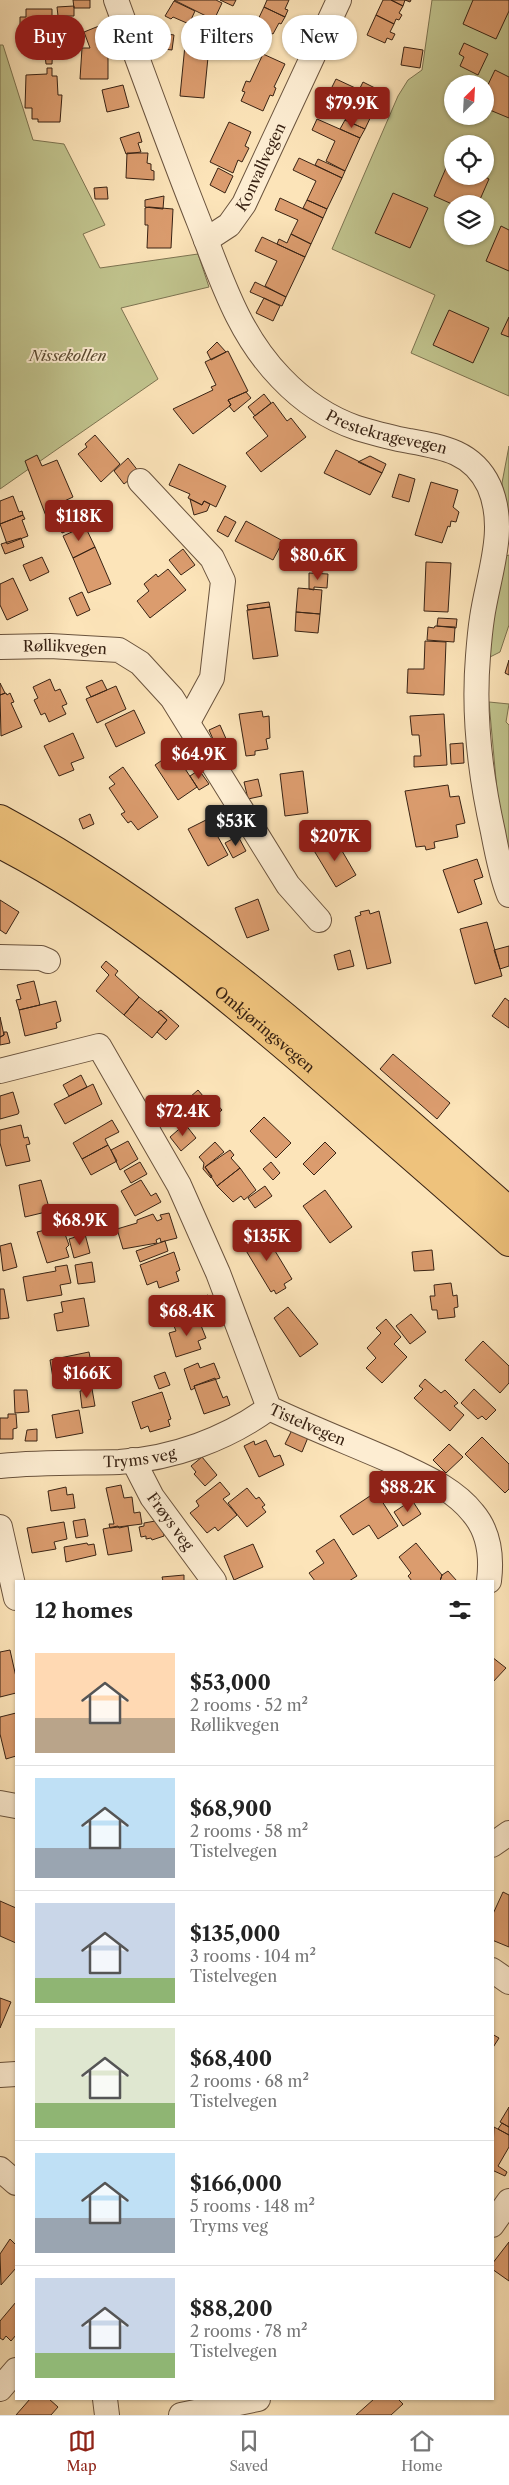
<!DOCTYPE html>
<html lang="en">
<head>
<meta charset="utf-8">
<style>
  body { margin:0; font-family:"Libre Caslon Text",serif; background:#f6f6f6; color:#222; height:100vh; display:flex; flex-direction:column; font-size:19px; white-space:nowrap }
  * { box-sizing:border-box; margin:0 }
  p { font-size:16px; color:#767676 }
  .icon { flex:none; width:28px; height:28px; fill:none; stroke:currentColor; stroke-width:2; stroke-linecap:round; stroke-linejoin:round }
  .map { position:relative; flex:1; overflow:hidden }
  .details { position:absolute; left:15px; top:1580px; width:479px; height:820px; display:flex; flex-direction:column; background:#fff; border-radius:0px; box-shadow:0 1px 4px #0004 }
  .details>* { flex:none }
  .banner { position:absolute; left:15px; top:15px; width:480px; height:45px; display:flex; gap:10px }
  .needle { width:32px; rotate:24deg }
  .tools { position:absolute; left:444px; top:75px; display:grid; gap:10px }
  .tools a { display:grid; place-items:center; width:50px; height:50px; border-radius:50%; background:#fff; box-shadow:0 1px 4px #0004; font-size:25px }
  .price { position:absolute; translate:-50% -42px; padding:0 11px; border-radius:5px; background:#8f2418; color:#fff; font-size:16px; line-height:32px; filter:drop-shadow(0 1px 2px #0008) }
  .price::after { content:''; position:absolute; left:50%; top:30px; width:15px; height:11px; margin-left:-8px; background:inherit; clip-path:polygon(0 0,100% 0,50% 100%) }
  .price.on { background:#222; color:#fff }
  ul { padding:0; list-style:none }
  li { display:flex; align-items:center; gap:15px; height:125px; padding:0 20px }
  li+li { border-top:1px solid #e0e0e0 }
  li span { display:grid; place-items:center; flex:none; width:140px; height:100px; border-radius:0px; color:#555 }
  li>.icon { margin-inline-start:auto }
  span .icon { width:60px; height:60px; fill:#fffc; stroke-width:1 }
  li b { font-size:21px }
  h2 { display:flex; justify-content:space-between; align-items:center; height:60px; padding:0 20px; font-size:21px }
  .tag { padding:0 18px; border-radius:22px; background:#fff; box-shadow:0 1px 4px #0004; font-size:18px; line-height:45px }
  .tag.on { background:#8f2418; color:#fff }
  .dock { display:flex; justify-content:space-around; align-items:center; height:70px; border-top:1px solid #e0e0e0; background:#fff; font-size:14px; color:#767676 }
  .dock a { display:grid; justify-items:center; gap:2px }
  .dock .on { color:#8f2418 }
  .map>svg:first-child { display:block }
  .green { fill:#c1c48e; stroke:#7d7451; fill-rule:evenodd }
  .building { fill:#db9c6e; stroke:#392314 }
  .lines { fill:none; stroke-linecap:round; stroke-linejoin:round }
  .minor-casing { stroke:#6a533d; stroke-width:26 }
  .highway-casing { stroke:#392314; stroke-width:30 }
  .minor { stroke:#fdedd2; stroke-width:24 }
  .highway { stroke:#eec27c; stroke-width:28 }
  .labels { text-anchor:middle; stroke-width:4; stroke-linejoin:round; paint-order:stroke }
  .street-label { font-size:15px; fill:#392314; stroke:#fdedd2 }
  .park-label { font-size:15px; font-style:italic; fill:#5b4b32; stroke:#fdedd2 }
</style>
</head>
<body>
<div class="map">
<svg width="509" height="2415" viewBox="0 0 509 2415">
  <rect width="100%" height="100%" fill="#fce4b9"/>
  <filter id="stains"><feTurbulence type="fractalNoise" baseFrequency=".004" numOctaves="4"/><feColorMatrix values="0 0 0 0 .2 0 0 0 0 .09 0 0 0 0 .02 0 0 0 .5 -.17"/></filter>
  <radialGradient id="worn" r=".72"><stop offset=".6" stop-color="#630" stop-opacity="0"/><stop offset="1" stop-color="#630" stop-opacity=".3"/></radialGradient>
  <!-- green -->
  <path class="green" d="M432 0H509V396L411 353 435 295 332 249 398 96 408 80 422 70ZM452 84H485V116H452ZM452 144H485V176H452ZM452 204H485V236H452Z
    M0 45H3L33 140 64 144 105 225 83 234 100 268 198 254 209 287 121 308 158 379 0 489Z
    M509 446V522L502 483Z
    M509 555V625L500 652 488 658 503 557Z
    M489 702 509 704 506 722 509 725V861L501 835Z"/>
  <!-- building -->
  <path class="building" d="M73 0H90V8H74Z
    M174 0H216L222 3 214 20Z
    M220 0H236L233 6Z
    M267 0H289L285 9 288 10 285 17 264 7Z
    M383 0H391L403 6 399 13 402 15 399 20 396 19 394 24 376 15Z
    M391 0H411L410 2 405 0 403 6Z
    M509 0V11L496 39 463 24 473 0Z
    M174 1 195 11 189 24 173 17 171 19 165 16Z
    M74 6V16H58L57 7Z
    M264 7 285 17 281 24 279 23 273 34 255 26Z
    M26 9H52V28H57V40H53L52 64H46L45 55 27 52V41H20V17H26Z
    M376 15 394 24 390 32 395 34 392 40 387 38 385 43 367 35Z
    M238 24 255 32 251 41 234 33Z
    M99 26 108 48V79H80L82 48H90L84 32Z
    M206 26 215 30 211 38 203 34Z
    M148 31 174 35 172 50 164 49V51L145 48Z
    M464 43 488 54 478 75 460 66 464 57 459 54Z
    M185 45 209 47 204 98 180 96Z
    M404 47 423 50 420 68 401 65Z
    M263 54 285 64 274 87 276 88 273 96 270 95 263 111 241 101 245 92 242 91 246 81 250 82Z
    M47 68H52V76H57L58 95H62L60 122H38V119H32V108H25L26 75 47 74Z
    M495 70 509 77V118L485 108V91Z
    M336 79 379 99 365 129 345 120 347 116 340 113 347 99 330 91Z
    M363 82 377 89 373 97 359 90Z
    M123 85 129 107 107 112 102 90Z
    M317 119 360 138 345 171 326 161 335 141 312 130Z
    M345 120 365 129 360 138 340 129Z
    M229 122 251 132 245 146 249 148 242 162 238 160 233 173 210 162Z
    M139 132 142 142 138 143 141 152 126 154 120 138Z
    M127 153H148L147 163 151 164V170L154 171V180L126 178Z
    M299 158 342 178 327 209 307 200 316 181 293 170Z
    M318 159 345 171 342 178 315 165Z
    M449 161 452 163V176H483L489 179 478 204H452L434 196Z
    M218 168 233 176 225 193 210 185Z
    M107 187 108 199H95L94 188Z
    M393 193 428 208 410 248 375 233Z
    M164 196 163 209 145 207V200Z
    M280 198 323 218 311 244 291 234 298 220 275 210Z
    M307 200 327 209 323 218 303 208Z
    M149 207 173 209 171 248H147L148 225H145V208Z
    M501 226 509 230V271L486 261Z
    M291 234 311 244 305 257 277 244 279 239 287 243Z
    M262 237 305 257 286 297 265 286 277 261 255 251Z
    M255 282 286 297 282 306 250 292Z
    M264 298 280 306 273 321 256 313Z
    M449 310 489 328 473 363 433 345Z
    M509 317V337L501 334Z
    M217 342 226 352 211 360 207 352Z
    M228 351 248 391 228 400 231 405 193 434 173 409 213 390 211 387 216 385 205 362Z
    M246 392 251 398 234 412 229 406 231 405 228 400Z
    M264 394 271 403 255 416 248 407Z
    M273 402 287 421 291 418 306 437 261 472 246 453 268 436 253 417Z
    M95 435 120 464 101 482 78 454 87 447 85 444Z
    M336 450 382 473 370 495 324 473Z
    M37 455 42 466 57 460 73 497 60 503 62 509 46 516 25 461Z
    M370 456 386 464 382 473 358 462Z
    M128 458 139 472 124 484 114 471Z
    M179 464 226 486 216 507 204 501 202 505 188 498 190 494 169 485Z
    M399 474 415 479 409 502 392 497Z
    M431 482 458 490 453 507 459 512 456 522 451 521 450 527 448 526 442 543 415 535Z
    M13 496 19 512 22 511 23 515 0 524V501Z
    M190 499 202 505 204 501 210 504 207 511 194 515Z
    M70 508 77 524 82 521 84 526 70 532 69 530 62 533 54 514Z
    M23 515 25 519 22 520 28 536 7 544 0 524Z
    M225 516 236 522 228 537 217 531Z
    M246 521 283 541 273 560 235 541Z
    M85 526 95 547 73 558 63 536Z
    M21 538 24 547 5 554 1 544Z
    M95 547 111 584 88 593 73 558Z
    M183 549 195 565 181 575 169 560Z
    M42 557 49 572 30 581 23 565Z
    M426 562 451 563 448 612 424 611Z
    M168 569 186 590 150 618 137 601 149 591 144 584 156 574 158 577Z
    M309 573 328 574 327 588 314 587V590L309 589Z
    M13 578 28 610 7 620 0 605V584Z
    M298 588 322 590 320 614 296 612Z
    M82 592 90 610 77 616 69 598Z
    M269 602 270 607 248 610 247 605Z
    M270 607 278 656 253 659 247 610Z
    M296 612 320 614 318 633 295 631Z
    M438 618 457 619 456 628 437 626Z
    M435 626 455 627 454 642 427 640 428 627 434 628Z
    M425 641 446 642 444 695 407 693 408 669H424Z
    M509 660V675L505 673Z
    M50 679 55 691 60 689 67 704 62 706 66 714 49 722 45 713 41 715 34 700 38 698 33 687Z
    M102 680 107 690 91 697 86 687Z
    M0 683 5 693 0 695Z
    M116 686 126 709 97 723 86 699Z
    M6 693 7 695 10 693 14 702 11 703 22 727 1 736 0 695Z
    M134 710 145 733 116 747 105 724Z
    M262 711 263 717 269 716 270 738 266 739 268 749 255 751V755L246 756 239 714Z
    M444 714 447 765 414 767V756H421L419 735H412L410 716Z
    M220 725 227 741 216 746 209 730Z
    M73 733 84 758 71 763 74 770 59 776 44 746Z
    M463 743 464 763 451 764 450 744Z
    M174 752 197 787 178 800 155 765Z
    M123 767 158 817 138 830 131 821 128 823 121 814 125 812 109 788 115 784 109 777Z
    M199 770 209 784 199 790 190 776Z
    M303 771 308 813 285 816 280 774Z
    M258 779 262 796 248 799 244 782Z
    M448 785 450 797 459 796 465 823 456 825 458 837 434 842 435 848 426 850 425 846 416 847 405 791Z
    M90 814 94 824 83 829 79 819Z
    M208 819 228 855 208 866 188 829Z
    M238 836 246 851 233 858 225 843Z
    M334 837 356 875 336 887 313 849Z
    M477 859 483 877 474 880 482 904 458 913 443 870Z
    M258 899 269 930 247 938 235 908Z
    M0 900 19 912 6 934 0 930Z
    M369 910 370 914 379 911 391 963 367 969 355 917 361 915 360 912Z
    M487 922 502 976 475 984 460 929Z
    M509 946V966L500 969 494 950Z
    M350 950 354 966 338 970 334 955Z
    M106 961 118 971 115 975 139 997 124 1015 96 991 109 975 101 967Z
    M34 981 40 1005 19 1010 16 1000 21 999 17 985Z
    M139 997 167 1020 152 1038 124 1015Z
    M505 998 509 1001V1028L492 1016Z
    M56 1001 61 1021 56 1023 57 1028 25 1036 19 1010Z
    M161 1010 179 1026 166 1040 157 1032 167 1020 158 1012Z
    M0 1017 4 1035 0 1037Z
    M4 1032H7L10 1043 0 1045V1037L4 1035Z
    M393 1054 450 1103 437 1119 380 1069Z
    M81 1075 87 1087 69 1096 63 1085Z
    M93 1084 102 1104 65 1124 54 1104Z
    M198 1090 209 1103 213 1100 222 1110 215 1116 212 1114 215 1117 206 1125 203 1121 198 1125 181 1105Z
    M13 1092 19 1112 18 1114 0 1119V1096Z
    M264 1117 291 1143 276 1158 250 1131Z
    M112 1120 119 1132 105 1139 108 1145 82 1159 73 1143Z
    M185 1124 196 1138 181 1151 170 1137Z
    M21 1125 24 1138 28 1137 30 1144 26 1145 30 1161 6 1166 0 1143V1130Z
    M128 1141 138 1159 120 1170 111 1150Z
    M215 1142 224 1152 205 1167 212 1176 211 1178 203 1169 204 1163 199 1157Z
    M325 1142 336 1153 314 1175 303 1164Z
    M108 1145 117 1161 91 1175 82 1159Z
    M230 1150 234 1155 231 1158 240 1168 217 1186 205 1167Z
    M140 1162 147 1174 131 1183 124 1171Z
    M271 1162 280 1173 273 1180 263 1169Z
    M240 1168 256 1190 244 1200 241 1196 233 1202 217 1186Z
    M41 1180 50 1211 25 1217 19 1185Z
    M141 1180 151 1196 156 1193 161 1202 135 1216 121 1191Z
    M265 1186 272 1196 255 1208 248 1198Z
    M325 1190 352 1227 330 1243 303 1206Z
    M169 1213 177 1238 161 1242 160 1238 156 1240 157 1243 123 1249 117 1229 137 1223V1220L153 1214 157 1221 162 1219 160 1215Z
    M62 1226 69 1245 66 1248 69 1257 47 1263 37 1232Z
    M263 1231 292 1279 284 1284 286 1288 276 1294 274 1290 271 1292 242 1244Z
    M85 1234 90 1253 74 1258 69 1239Z
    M165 1241 168 1251 140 1262 136 1251Z
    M11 1243 17 1267 3 1271 0 1246Z
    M432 1250 434 1270 414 1271 412 1252Z
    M174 1252 180 1270 176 1272 179 1281 159 1288 157 1281 147 1285 140 1265Z
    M92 1262 95 1282 78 1284 75 1265Z
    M67 1265 71 1283 60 1285 62 1295 27 1301 23 1277 56 1271 55 1267Z
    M451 1283 453 1296 457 1295 458 1307 454 1308 455 1317 438 1319 437 1310H432L430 1296H435L434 1285Z
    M0 1289H4L9 1318 0 1319Z
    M208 1295 209 1298 213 1296 220 1314 203 1321 195 1303 199 1302 198 1299Z
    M84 1298 89 1326 57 1331 54 1314 63 1312 61 1302Z
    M176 1304 180 1314 171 1317 167 1307Z
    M288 1307 318 1344 300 1357 274 1318Z
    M411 1314 426 1332 410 1344 396 1326Z
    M198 1318 206 1338 198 1341 201 1349 176 1357 169 1333 176 1331 174 1326Z
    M386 1319 401 1337 394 1344 407 1357 382 1383 366 1368 376 1358 367 1348 381 1333 376 1328Z
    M483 1341 509 1366V1383L500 1393 465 1360Z
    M89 1352 94 1378 54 1384 50 1360Z
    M198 1363 200 1368 214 1363 220 1378 194 1386 195 1388 191 1390 184 1369Z
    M165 1372 170 1385 159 1389 154 1376Z
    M215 1378 223 1398 227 1396 230 1405 204 1414 194 1386Z
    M425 1379 441 1393 445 1390 458 1403 454 1406 464 1415 450 1431 414 1398 423 1389 419 1386Z
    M92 1389 95 1406 82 1408 80 1391Z
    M474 1389 496 1410 486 1420 482 1416 478 1419 461 1403Z
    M14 1390H27L29 1412 15 1413Z
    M162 1392 171 1419 168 1420 170 1426 150 1432 148 1426 141 1429 132 1402Z
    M79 1410 83 1433 56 1438 52 1415Z
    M8 1414H16L17 1428 13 1429V1439H0V1418H8Z
    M293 1428 309 1435 302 1452 285 1444Z
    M37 1429V1441H25L27 1430Z
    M482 1437 509 1464V1489L505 1493 465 1454Z
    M266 1440 274 1457 280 1455 284 1465 259 1477 244 1446 254 1441 255 1445Z
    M449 1444 463 1457 446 1473 433 1460Z
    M202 1457 217 1475 205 1486 194 1474 196 1472 191 1466Z
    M220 1482 230 1494 223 1499 237 1515 218 1531 215 1527 207 1533 190 1513 199 1506 196 1501Z
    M121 1485 124 1498 132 1497 134 1513 140 1512 142 1524 110 1528 109 1524H114L106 1488Z
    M66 1487 67 1495 73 1494 75 1508 51 1511 48 1491Z
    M247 1488 256 1499 259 1497 265 1505 262 1507 266 1512 247 1527 228 1503Z
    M376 1492 398 1526 378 1539 369 1525 353 1535 340 1516Z
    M412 1500 421 1514 403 1526 394 1512Z
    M85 1519 88 1536 76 1538 73 1521Z
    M161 1520 164 1536 152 1540 151 1538 146 1539V1536L141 1537 139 1527 144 1526V1523Z
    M64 1522 67 1539 54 1542 56 1549 32 1553 27 1528Z
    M118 1526 119 1528 128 1526 132 1551 108 1555 103 1529Z
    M334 1539 357 1576 349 1581H315L309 1573 324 1563 316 1551Z
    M87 1543 88 1545 94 1544 96 1555 66 1562 64 1547Z
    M416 1543 442 1575 440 1581H412L408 1576 411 1573 399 1557Z
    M253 1544 263 1567 234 1580 224 1556Z
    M448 1571 457 1581H440L442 1575Z
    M184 1575V1581H163L162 1577Z
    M10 1650 16 1677V1693L0 1697V1652Z
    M492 1657 506 1668 492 1683Z
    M16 1713V1756L6 1759 0 1734V1717Z
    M503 1892 509 1895V1947L492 1940V1916Z
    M0 1901 16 1908V1943L0 1936Z
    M0 1998 11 2002 0 2028Z
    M492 2034 499 2038 492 2049Z
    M509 2107V2127L500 2122Z
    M502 2123 509 2127V2135L498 2129Z
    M494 2127 509 2135V2147L498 2166 507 2172 505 2176 492 2170Z
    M10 2239 16 2245V2268L1 2285 0 2254Z
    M509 2242V2281L492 2269V2264Z
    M16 2302V2335L11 2341 6 2336 3 2340 0 2338V2321Z
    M30 2399H49L58 2407 51 2415H16Z
    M374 2399H398L403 2404 391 2415H356Z"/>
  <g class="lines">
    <defs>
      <g id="minor">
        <path id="s1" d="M116 0C143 74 170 149 199 222 221 278 238 334 281 378 302 400 328 418 357 428 374 433 392 438 409 441 443 447 473 452 489 486 508 529 488 575 482 618 480 631 479 643 478 656 473 715 480 774 493 832 497 853 501 875 509 895"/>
        <path id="s2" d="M206 240 229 225 244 204 339 0"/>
        <path d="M140 481 212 558 223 581 212 678 188 722"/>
        <path id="s3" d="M0 647 50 646 119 650 140 663 172 698 288 885 319 920"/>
        <path d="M0 957 41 958 48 961"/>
        <path id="s4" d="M0 1071 99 1046 179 1185 218 1273 269 1408C311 1428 355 1445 398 1464 425 1477 454 1489 473 1513 490 1533 492 1557 489 1581"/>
        <path id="s5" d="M133 1460 152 1497 214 1581"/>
        <path id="s6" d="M0 1466C40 1462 79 1463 119 1462 172 1459 227 1439 269 1408"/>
        <path d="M0 1527 16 1598"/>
        <path d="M0 1803 16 1806"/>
        <path d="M492 1845 509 1833"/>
        <path d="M492 1970 509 1982"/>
        <path d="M0 2075 16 2074"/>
        <path d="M0 2169 16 2183"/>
        <path d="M492 2225 509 2201"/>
        <path d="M0 2389 16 2370"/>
        <path d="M105 2399 107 2415"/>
        <path d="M181 2415 258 2399"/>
      </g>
      <g id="highway">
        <path d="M0 819C190 921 347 1070 509 1211"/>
        <path id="s7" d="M0 844C111 901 207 980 301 1060 370 1120 440 1181 509 1242"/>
      </g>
    </defs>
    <!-- minor casing -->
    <use href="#minor" class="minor-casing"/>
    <!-- highway casing -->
    <use href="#highway" class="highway-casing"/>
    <!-- minor -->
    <use href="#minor" class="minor"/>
    <!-- highway -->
    <use href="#highway" class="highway"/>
  </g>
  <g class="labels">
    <!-- street labels -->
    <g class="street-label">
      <text dy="5" stroke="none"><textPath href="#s2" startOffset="94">Konvallvegen</textPath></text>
      <text dy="5" stroke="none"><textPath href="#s1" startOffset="536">Prestekragevegen</textPath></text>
      <text dy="5" stroke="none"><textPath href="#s3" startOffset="65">Røllikvegen</textPath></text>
      <text dy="5" stroke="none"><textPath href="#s7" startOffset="324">Omkjøringsvegen</textPath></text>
      <text dy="5" stroke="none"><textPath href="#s4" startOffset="545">Tistelvegen</textPath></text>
      <text dy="5" stroke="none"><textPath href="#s6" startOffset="140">Tryms veg</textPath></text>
      <text dy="5" stroke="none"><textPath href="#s5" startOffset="72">Frøys veg</textPath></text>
    </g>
    <!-- park labels -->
    <g class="park-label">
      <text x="68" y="361">Nissekollen</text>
    </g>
  </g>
  <rect width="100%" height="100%" filter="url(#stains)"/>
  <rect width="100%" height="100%" fill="url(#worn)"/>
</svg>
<div class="tools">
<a><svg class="needle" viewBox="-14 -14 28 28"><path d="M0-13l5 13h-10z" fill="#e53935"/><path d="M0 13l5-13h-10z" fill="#767676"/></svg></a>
<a><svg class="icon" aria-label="locate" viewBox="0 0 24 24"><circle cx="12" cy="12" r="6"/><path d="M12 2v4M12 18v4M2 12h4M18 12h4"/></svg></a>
<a><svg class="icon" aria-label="layers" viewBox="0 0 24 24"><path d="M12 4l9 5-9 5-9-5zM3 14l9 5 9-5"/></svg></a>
</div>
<b class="price" style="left:352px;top:129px">$79.9K</b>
<b class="price" style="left:79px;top:542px">$118K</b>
<b class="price" style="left:318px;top:581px">$80.6K</b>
<b class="price" style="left:199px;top:780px">$64.9K</b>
<b class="price on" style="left:236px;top:847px">$53K</b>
<b class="price" style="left:335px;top:862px">$207K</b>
<b class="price" style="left:183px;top:1137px">$72.4K</b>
<b class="price" style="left:80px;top:1246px">$68.9K</b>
<b class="price" style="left:267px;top:1262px">$135K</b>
<b class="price" style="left:187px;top:1337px">$68.4K</b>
<b class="price" style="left:87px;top:1399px">$166K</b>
<b class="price" style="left:408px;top:1513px">$88.2K</b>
<div class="banner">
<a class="tag on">Buy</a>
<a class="tag">Rent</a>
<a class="tag">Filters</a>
<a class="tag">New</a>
</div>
<section class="details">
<h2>12 homes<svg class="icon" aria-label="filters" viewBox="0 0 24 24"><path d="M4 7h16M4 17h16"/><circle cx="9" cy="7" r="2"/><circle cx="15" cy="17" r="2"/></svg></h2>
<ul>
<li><span style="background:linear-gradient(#ffd9b3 65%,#b9a48a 0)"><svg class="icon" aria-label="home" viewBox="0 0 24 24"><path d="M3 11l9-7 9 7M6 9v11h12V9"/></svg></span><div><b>$53,000</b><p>2 rooms · 52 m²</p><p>Røllikvegen</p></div></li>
<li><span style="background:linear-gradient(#bfe0f5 70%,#9aa5b1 0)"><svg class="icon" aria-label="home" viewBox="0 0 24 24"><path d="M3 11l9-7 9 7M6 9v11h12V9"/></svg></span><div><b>$68,900</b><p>2 rooms · 58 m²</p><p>Tistelvegen</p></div></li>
<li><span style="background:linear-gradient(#c9d6e8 75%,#8fb573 0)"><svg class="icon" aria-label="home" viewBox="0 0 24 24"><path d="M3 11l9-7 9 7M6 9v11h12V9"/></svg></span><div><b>$135,000</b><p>3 rooms · 104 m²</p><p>Tistelvegen</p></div></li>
<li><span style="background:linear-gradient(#dfe7d0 75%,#8fb573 0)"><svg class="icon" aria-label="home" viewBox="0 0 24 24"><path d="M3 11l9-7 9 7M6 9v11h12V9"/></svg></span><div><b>$68,400</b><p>2 rooms · 68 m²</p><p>Tistelvegen</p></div></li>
<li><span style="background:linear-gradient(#bfe0f5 65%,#9aa5b1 0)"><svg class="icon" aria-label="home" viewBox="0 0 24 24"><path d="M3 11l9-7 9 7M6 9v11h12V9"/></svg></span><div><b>$166,000</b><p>5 rooms · 148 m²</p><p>Tryms veg</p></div></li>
<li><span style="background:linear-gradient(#c9d6e8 75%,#8fb573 0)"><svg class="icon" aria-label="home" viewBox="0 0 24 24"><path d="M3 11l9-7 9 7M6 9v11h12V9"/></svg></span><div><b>$88,200</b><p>2 rooms · 78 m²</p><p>Tistelvegen</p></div></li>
</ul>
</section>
</div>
<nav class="dock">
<a class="on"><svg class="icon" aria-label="map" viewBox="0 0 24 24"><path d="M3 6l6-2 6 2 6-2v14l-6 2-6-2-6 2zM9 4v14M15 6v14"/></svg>Map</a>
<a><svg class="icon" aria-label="saved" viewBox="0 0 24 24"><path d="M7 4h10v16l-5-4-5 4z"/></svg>Saved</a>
<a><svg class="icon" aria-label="home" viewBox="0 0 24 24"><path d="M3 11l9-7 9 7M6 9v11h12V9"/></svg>Home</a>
</nav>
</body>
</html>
